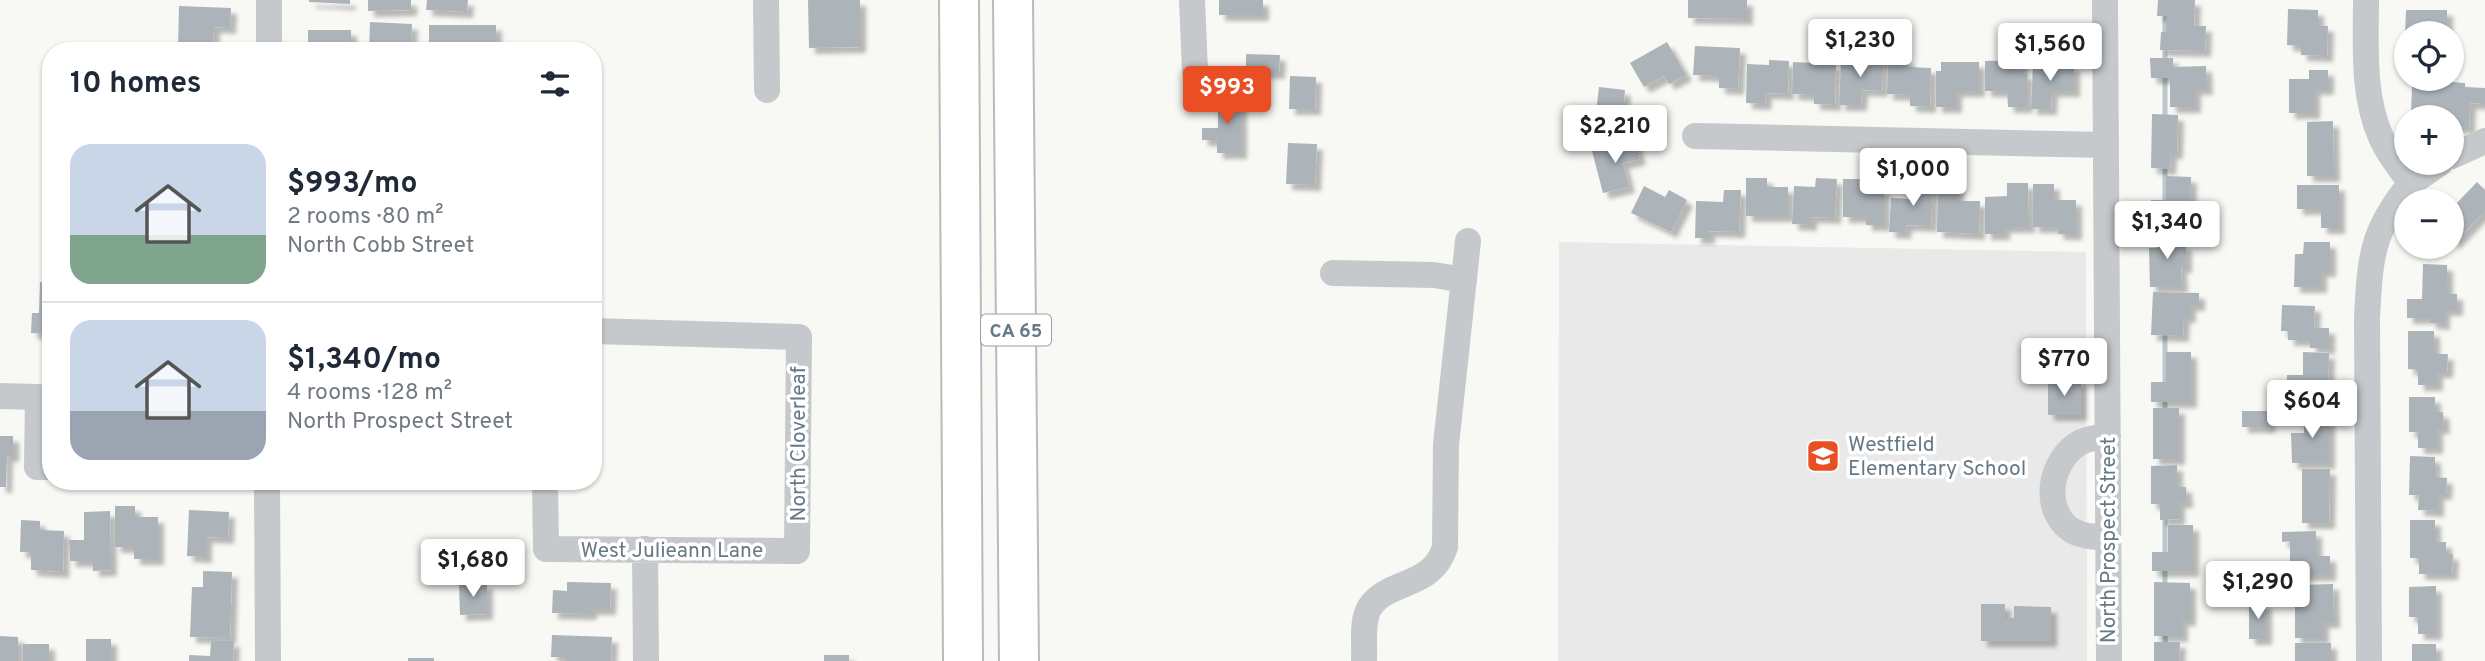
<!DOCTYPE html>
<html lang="en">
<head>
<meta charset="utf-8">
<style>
  body { margin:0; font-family:Overpass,sans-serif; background:#f6f6f7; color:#1f2937; height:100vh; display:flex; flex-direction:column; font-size:26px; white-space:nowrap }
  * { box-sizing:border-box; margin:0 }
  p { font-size:23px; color:#747a83 }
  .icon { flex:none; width:38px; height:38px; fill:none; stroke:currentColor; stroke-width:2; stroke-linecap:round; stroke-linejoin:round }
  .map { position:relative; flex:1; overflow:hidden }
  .side { position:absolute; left:42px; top:42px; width:560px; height:448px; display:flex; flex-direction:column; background:#fff; border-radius:28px; box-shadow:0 2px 5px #0004 }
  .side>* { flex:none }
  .controls { position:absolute; left:2394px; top:21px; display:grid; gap:14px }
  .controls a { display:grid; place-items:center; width:70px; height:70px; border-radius:50%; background:#fff; box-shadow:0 2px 5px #0004; font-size:35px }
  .price { position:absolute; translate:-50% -60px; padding:0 16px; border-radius:7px; background:#fff; color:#222; font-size:23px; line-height:46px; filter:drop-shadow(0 2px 4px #0008) }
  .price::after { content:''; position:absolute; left:50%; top:42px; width:21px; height:16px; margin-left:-10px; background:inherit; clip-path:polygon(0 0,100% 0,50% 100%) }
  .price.current { background:#e94e24; color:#fff }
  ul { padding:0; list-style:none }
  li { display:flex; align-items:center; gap:21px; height:175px; padding:0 28px }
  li+li { border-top:2px solid #e0e1e3 }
  li span { display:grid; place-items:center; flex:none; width:196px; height:140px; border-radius:21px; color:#555 }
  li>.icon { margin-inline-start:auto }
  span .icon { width:84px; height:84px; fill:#fffc; stroke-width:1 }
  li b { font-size:30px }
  h2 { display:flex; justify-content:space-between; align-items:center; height:84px; padding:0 28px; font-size:30px }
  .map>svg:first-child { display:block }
  .built { fill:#e8e9e8 }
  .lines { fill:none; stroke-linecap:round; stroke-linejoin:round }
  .stream { stroke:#bdc8cc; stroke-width:5 }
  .building { fill:#acb4ba; filter:url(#shadow) }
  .highway-casing { stroke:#b8bbbe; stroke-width:42 }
  .minor { stroke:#c5c9cc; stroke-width:26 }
  .highway { stroke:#fff; stroke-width:38 }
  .labels { text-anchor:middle; stroke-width:7; stroke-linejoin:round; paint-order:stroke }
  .shield { fill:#fff; stroke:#94a1ab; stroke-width:2 }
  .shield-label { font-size:19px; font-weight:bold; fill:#667987 }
  .street-label { font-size:21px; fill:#667987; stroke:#fff }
  .poi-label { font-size:21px; fill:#667987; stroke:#fff; text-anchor:start }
</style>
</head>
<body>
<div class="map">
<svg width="2485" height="661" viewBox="0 0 2485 661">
  <defs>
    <filter id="shadow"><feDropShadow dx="6" dy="6" stdDeviation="2" flood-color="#0004"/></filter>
  </defs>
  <rect width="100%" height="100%" fill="#f8f8f5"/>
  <!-- built -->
  <path class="built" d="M1559 242 2086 252 2087 661H1558Z"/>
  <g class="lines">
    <!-- stream -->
    <path class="stream" d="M2165 0V63
      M2165 73V119
      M2165 164V238
      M2165 328V413
      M2165 514V556
      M2165 566V588
      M2165 629 2166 661"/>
  </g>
  <!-- building -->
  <path class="building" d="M309 0H350V4L309 2Z
    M368 0H411V10L368 11Z
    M427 0H468L467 12 426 10Z
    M808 0H860V47L809 48Z
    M1219 0H1263V15H1219Z
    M1688 0H1747V19L1688 18Z
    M2158 0H2195L2194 26H2206L2205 51 2160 50 2161 32H2166L2167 16H2157Z
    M179 6 231 8 230 28 214 27 213 47H178Z
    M2288 9 2318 10V25L2328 26 2327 56 2301 55V46L2287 45Z
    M2406 10H2447V33H2405Z
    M370 22 412 24 411 51H369Z
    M429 25H496V44H470V51H429Z
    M308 30H351V51H308Z
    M1667 42 1686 75 1669 84 1664 76 1644 87 1630 63Z
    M1695 46 1740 48 1738 89 1719 88V76L1693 75Z
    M1246 54 1280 55 1279 73 1246 72Z
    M1866 55 1884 56 1882 91 1862 90 1861 105H1839L1841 60 1866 61Z
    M1888 58 1909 59 1908 67 1931 68 1930 107 1910 106V95L1887 94Z
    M2150 58H2173V67L2206 66 2207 89H2195V107H2170V78H2151Z
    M1769 60 1789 61 1788 94 1766 93 1765 104 1746 103 1747 64 1769 65Z
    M2022 60V73L2027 74V107H2008L2007 91H1985V61Z
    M1793 62 1836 64 1835 105 1814 104V95L1792 94Z
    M1941 62H1979V91H1956V107H1936V71H1941Z
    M2033 64 2074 65V91H2052L2051 109H2031Z
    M2309 70H2328V89H2314V113H2289V79H2309Z
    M1290 76 1316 77 1315 109H1289Z
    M2437 81 2465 83V87L2485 88V104L2470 103 2469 128 2452 127V117H2449V115L2411 113 2412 87 2436 89Z
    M1599 87 1625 90 1623 114 1639 116 1637 134 1594 129Z
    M1218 97H1241V153H1217V140H1202V128H1218Z
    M2152 114 2178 115 2177 153H2171L2170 169 2151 168Z
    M2333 121 2334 176H2307V122Z
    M1635 140 1640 159 1623 163 1629 187 1603 193 1592 151Z
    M1288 143 1317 144 1315 185 1286 184Z
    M2166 176 2191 177 2190 226H2168V219H2151V200H2166Z
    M1746 178H1767V187H1788V216H1746Z
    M1816 178 1837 179 1835 218 1811 217V225L1792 224 1794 186 1815 187Z
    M1843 179H1862V189H1884V225H1866V217H1843Z
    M1913 180 1933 181 1931 226 1906 225 1905 233 1889 232 1891 198 1912 199Z
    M1938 181 1958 182V201H1980L1979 234 1937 232Z
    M2477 182 2485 190V211L2452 245V208Z
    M2007 183H2028L2029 227H2004V234H1985V197L2007 196Z
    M2033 184H2054V200H2076V234H2058L2057 227H2033Z
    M2297 185H2339V228H2321V209H2297Z
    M1644 186 1665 197 1669 190 1687 200 1671 232 1631 213Z
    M1724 190H1741L1739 232 1709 231V238H1695L1696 201 1723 202Z
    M2177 231V244H2186V267H2181L2182 287H2150L2149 248H2157V232Z
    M2304 242H2330V271H2321V287H2294L2295 254H2303Z
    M2423 264 2447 265V294H2457V310H2444V324L2430 323V318H2407V299H2422Z
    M40 282 51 283 50 334 31 333 32 313H39Z
    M2153 292 2199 293V305H2190V317H2184L2183 336 2151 335Z
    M2282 305 2315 306 2314 328H2329V348H2310V340H2288V331H2281Z
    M2408 331H2434V354H2448L2447 372H2437V385H2418V370L2408 369Z
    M2166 352H2191V402H2151V382H2166Z
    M2303 352 2329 353 2328 391H2320V407L2302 406V395H2287V375H2303Z
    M2048 380H2081V415H2048Z
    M2409 397H2435V412H2443L2444 428H2437V448H2418V432H2409Z
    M2153 408H2179V459H2153Z
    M2242 411H2270L2269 427H2242Z
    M2304 413H2329V463H2292L2291 433H2304Z
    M0 436H13V456H7L6 487H0Z
    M2410 456 2435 457V477L2447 478 2446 494H2438V511L2418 510 2419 495H2409Z
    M2177 465V486L2186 487 2187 502H2179V519L2160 520V504H2151V466Z
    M2302 469H2330L2329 523H2302Z
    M115 506H135V517H158V559H134V547H115Z
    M189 510 229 512 228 538 206 537V557L187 556Z
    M110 511 111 570 93 571V561H70L69 540H84V512Z
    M21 520 40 521V530L64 531 63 572 31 570V552H20Z
    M2410 520H2435V542H2446V554H2453L2452 574H2419V558H2410Z
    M2168 525H2193V571H2152V552H2168Z
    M2316 531V556H2330V575H2301V567H2290V541L2282 542V532Z
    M203 571 232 572 230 638 190 637 192 587H203Z
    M567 582 611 583 610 609H591V614L552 613 553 590 567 591Z
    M2154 582 2190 583V620H2182V636H2154Z
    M487 583V614L460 615 459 584Z
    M2333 584 2334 622H2323V638H2295V585Z
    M2436 586V634H2418V617H2409V587Z
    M2249 603H2266V639H2249Z
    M1981 604H2005V618H2014V606L2051 607V641H1981Z
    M552 635 612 637 611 661H565V657H551Z
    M0 636 18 637V661H0Z
    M86 639H111V661H86Z
    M211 641H234L233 661H189V655L210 656Z
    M2154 642H2180L2179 661H2154Z
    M2295 643H2331V661H2295Z
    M23 644H49V661H23Z
    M2412 644H2436V661H2412Z
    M824 655H849V661H824Z
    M408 658H434V661H408Z"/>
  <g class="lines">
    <defs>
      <path id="highway" d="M959 0 963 661
        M1013 0 1019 661"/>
    </defs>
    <!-- highway casing -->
    <use href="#highway" class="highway-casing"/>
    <!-- minor -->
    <path class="minor" d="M269 0V51
      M766 0 767 90
      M1192 0 1195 71
      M2105 0 2109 661
      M2366 0C2366 45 2362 95 2381 137 2388 154 2400 168 2411 183 2371 231 2370 258 2367 319L2369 661
      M1695 136 2106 145
      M2452 156 2485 141
      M2411 183 2440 163
      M1333 273 1434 275 1464 280
      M0 396 38 397 37 467H51
      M2108 436C2099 437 2089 438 2081 442 2051 458 2040 508 2071 530 2083 537 2095 537 2108 537
      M267 481 268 661
      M545 481 546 549 797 551 799 337 593 331
      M645 549 646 661
      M1364 661C1365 645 1361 620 1370 607 1388 579 1432 589 1445 547L1446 445 1468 241"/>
    <!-- highway -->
    <use href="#highway" class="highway"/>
  </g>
  <!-- icons -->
  <defs>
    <symbol id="school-square" viewBox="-11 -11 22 22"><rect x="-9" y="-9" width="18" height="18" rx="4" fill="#e94e24" stroke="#fff"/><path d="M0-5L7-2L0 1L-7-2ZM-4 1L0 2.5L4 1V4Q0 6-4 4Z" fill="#fff"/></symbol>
  </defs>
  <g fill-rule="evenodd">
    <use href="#school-square" x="1804" y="437" width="38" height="38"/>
  </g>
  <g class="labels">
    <!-- shield labels -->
    <rect class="shield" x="981" y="314.5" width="70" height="31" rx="5"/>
    <g class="shield-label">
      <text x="1016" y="337">CA 65</text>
    </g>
    <!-- street labels -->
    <g class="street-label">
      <text transform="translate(798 444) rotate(-90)" y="7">North Cloverleaf</text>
      <text transform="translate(2108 540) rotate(-90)" y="7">North Prospect Street</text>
      <text x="672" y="557">West Julieann Lane</text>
    </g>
    <!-- poi labels -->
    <g class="poi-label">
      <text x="1848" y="451">Westfield<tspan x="1848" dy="24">Elementary School</tspan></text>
    </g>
  </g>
</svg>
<div class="controls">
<a><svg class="icon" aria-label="locate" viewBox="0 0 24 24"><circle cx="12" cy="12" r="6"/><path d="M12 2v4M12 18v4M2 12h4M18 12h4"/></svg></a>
<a>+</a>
<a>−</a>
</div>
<b class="price" style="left:1860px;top:79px">$1,230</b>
<b class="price" style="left:2050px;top:83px">$1,560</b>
<b class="price current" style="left:1227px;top:126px">$993</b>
<b class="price" style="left:1615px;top:165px">$2,210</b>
<b class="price" style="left:1913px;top:208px">$1,000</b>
<b class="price" style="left:2167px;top:261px">$1,340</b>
<b class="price" style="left:2064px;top:398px">$770</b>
<b class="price" style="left:2312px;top:440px">$604</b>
<b class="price" style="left:473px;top:599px">$1,680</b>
<b class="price" style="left:2258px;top:621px">$1,290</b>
<section class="side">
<h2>10 homes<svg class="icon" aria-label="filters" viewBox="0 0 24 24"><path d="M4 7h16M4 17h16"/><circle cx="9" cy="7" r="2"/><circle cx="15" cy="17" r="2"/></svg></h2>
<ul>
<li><span style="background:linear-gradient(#c9d6e8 65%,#7fa58c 0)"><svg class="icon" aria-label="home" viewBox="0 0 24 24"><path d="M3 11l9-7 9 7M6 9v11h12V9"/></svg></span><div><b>$993/mo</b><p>2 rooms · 80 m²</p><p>North Cobb Street</p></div></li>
<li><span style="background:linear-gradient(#c9d6e8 65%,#9aa5b1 0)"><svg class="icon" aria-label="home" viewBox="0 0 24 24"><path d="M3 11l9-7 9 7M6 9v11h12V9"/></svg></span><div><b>$1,340/mo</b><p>4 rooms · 128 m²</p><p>North Prospect Street</p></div></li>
</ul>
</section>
</div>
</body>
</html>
